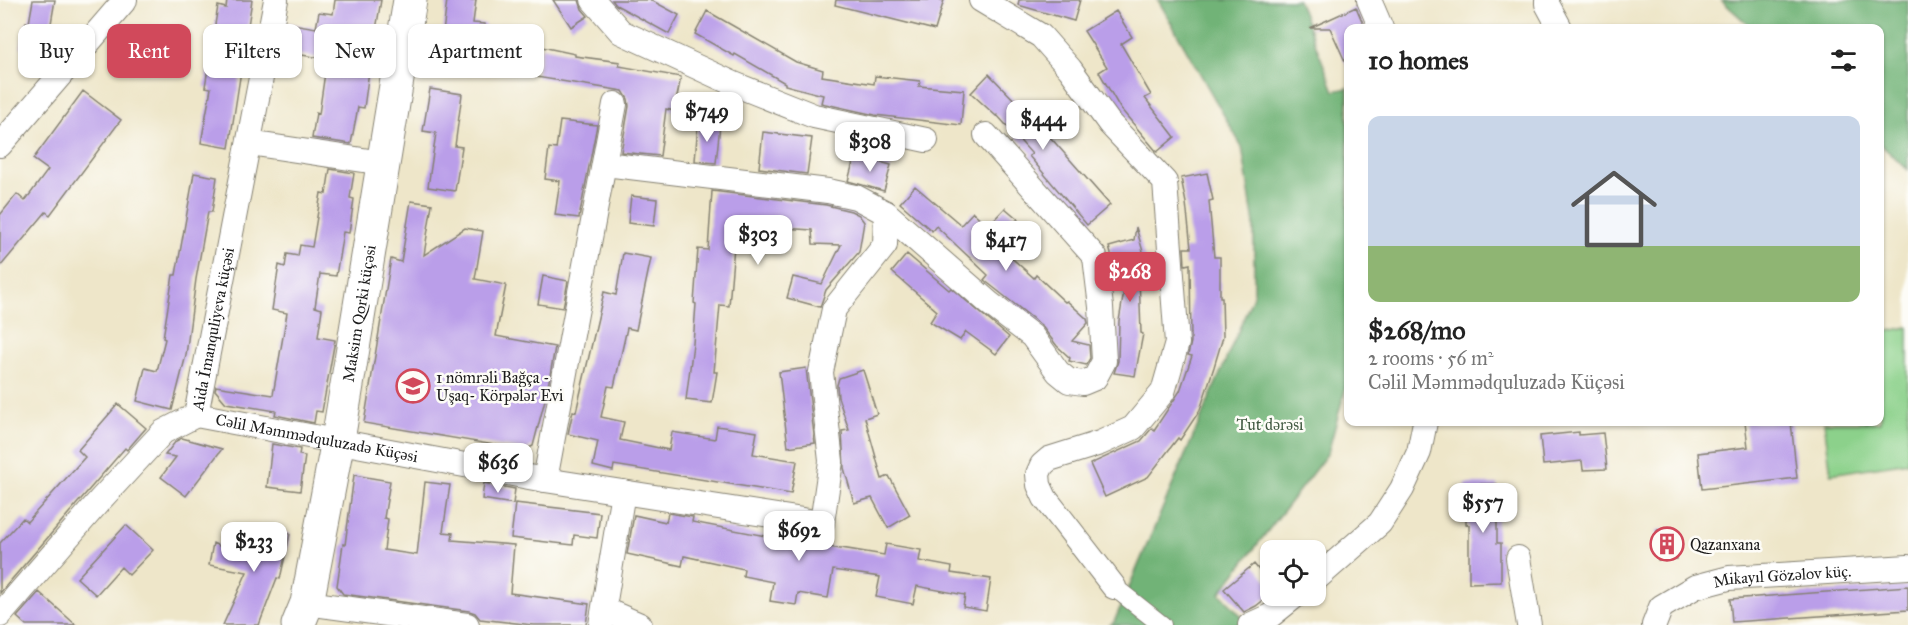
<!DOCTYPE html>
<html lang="en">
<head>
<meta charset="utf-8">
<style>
  body { margin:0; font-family:"IM FELL Great Primer",serif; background:#f6f6f6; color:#222; height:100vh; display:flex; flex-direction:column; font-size:22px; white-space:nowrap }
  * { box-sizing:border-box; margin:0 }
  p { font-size:20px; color:#767676 }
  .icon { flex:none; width:33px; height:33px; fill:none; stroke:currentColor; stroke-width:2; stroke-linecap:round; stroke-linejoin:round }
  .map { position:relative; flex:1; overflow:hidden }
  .sheet { position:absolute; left:1344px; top:24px; width:540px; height:402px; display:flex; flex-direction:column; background:#fff; border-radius:12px; box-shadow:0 2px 4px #0004 }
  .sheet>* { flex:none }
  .guide { position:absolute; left:18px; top:24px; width:570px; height:54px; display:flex; gap:12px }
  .fabs { position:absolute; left:1260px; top:540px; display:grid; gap:12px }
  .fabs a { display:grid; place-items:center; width:66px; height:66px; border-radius:12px; background:#fff; box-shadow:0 2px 4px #0004; font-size:30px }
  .price { position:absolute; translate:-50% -51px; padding:0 14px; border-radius:12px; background:#fff; color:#222; font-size:20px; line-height:39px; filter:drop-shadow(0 2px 3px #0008) }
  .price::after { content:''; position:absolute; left:50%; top:36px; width:18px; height:14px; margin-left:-9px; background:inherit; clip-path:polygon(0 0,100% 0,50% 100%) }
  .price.active { background:#d1495b; color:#fff }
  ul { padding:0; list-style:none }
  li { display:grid; align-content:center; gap:12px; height:318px; padding:0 24px }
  li span { display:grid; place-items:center; height:186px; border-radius:12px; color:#555 }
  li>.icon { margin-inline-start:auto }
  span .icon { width:108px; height:108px; fill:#fffc; stroke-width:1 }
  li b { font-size:26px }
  h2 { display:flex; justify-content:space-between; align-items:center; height:72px; padding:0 24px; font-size:26px }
  .pill { padding:0 21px; border-radius:12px; background:#fff; box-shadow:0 2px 4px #0004; font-size:21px; line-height:54px }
  .pill.active { background:#d1495b; color:#fff }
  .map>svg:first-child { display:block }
  .green { fill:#8cd18b; stroke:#547654; stroke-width:1.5 }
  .forest { fill:#71b377; stroke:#46684a; stroke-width:1.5 }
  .building { fill:#ba9ee9 }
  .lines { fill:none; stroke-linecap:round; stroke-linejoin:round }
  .pedestrian-casing { stroke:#858172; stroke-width:20 }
  .minor-casing { stroke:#858172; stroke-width:26 }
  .secondary-casing { stroke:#858172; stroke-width:35 }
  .pedestrian { stroke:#fff; stroke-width:18 }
  .minor { stroke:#fff; stroke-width:24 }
  .secondary { stroke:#fff; stroke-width:33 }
  .labels { text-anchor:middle; stroke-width:5; stroke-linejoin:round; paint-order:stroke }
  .street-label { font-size:16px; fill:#1c1c1c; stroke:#fdfcf7 }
  .poi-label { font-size:16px; fill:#1c1c1c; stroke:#fdfcf7; text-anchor:start }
  .park-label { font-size:16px; fill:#435b43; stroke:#fdfcf7 }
</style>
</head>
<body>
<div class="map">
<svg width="1908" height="625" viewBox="0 0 1908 625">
  <rect width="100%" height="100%" fill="#fdfcf7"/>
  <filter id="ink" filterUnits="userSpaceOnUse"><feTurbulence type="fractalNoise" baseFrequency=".0167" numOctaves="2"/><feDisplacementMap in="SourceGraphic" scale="12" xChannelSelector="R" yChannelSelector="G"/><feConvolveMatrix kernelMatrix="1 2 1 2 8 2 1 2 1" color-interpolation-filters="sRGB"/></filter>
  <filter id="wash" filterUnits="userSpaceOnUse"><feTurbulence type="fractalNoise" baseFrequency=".008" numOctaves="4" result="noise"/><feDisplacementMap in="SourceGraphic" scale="24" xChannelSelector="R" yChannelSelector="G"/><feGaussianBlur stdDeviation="1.35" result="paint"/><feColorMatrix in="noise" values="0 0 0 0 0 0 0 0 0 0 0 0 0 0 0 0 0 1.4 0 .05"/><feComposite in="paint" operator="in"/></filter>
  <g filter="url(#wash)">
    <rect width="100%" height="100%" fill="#eee6c9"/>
    <!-- green -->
    <path class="green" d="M1908 327V462L1831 474 1824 422H1880V333Z"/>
    <!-- forest -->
    <path class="forest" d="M1158 0H1298L1334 91 1348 88V379L1328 453 1220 593 1250 625H1110L1114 622 1254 294V224L1242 147Z
      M1721 0H1908V170L1880 144V28H1752Z"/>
    <g id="blocks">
      <!-- building -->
      <path class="building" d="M33 0H55L46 53 21 47 26 22 29 23Z
        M227 0H252L229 148 201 143 211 88 205 87 218 6 226 8Z
        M335 0H381L374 42 380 43 375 72 369 71 364 108 358 107 351 144 312 138 316 113 319 114 327 59 282 52 287 23 316 28 319 12 333 14Z
        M447 0H476L473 23 485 24 483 41 462 39 460 59 440 57Z
        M553 0H579L582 9 588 16 571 27Z
        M612 0H651L679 15 669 34 616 5Z
        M836 0H944L935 30 835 5Z
        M1019 0H1080L1074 21 1018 5Z
        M1356 7 1365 28H1348V68L1330 28H1310Z
        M707 11 796 62 823 70 822 76 874 84 875 76 920 81 919 86 964 90 961 125 875 115 821 103 823 95 785 85V83L735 54 734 56 695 34Z
        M1116 11 1132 37 1121 44 1151 95 1145 98 1175 137 1157 152 1120 108 1099 72 1107 67 1084 31Z
        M542 47 575 54V56L620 62 619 66 681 77 674 111 666 109 660 156 621 152 629 106 628 99 623 91 536 77Z
        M989 74 1050 137 1110 205 1087 225 1029 156 1032 154 997 115 996 116 971 93Z
        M430 89 462 94 455 146 462 147 455 191 428 187 436 133 423 131Z
        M83 91 121 120 50 215 46 212 0 267V215L17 194 25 201 48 170 33 159Z
        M560 121 597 125 579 218 555 215 560 181 545 179 549 148 556 149Z
        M698 123 720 125 716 163 695 161Z
        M763 132 812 138 807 174 759 168Z
        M855 155 891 165 884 191 848 181Z
        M330 169 354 173 350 198 354 199 349 233 343 232 336 276 320 274 315 307 322 309 318 337 335 340 322 412 316 411 314 423 275 415 276 411 226 403 215 390 216 386 273 395 287 313 272 310 279 265 285 267 287 254 298 256 300 245 312 247 321 193 326 194Z
        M194 173 217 177 212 212H208L196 279 186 355 172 410 137 401 145 368 157 371 165 339 163 338 173 275H176Z
        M1207 173 1213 200 1209 201 1214 257H1220V297H1222L1223 337 1214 367 1200 410 1180 440 1178 438 1148 477 1105 497 1090 464 1141 441 1152 428 1154 430 1180 391 1192 356 1188 355 1191 342 1190 264 1185 265 1184 248H1191L1186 203 1181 178Z
        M915 186 961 225 973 212 988 226 1005 208 1018 219 995 243 1034 278 1036 275 1065 302 1067 301 1087 319 1088 323 1072 341 1089 345 1090 358 1086 365 1069 361 1070 358 1057 346 1041 325 984 280 988 275 936 226 932 231 900 203Z
        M712 191 826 205 851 211 859 215 864 222 859 252 826 290 820 307 787 298 793 277 822 284 841 245 813 244 812 230 783 228V225L736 222 729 306 720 305 714 372H717L712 403 686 400 693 344 696 304 694 303 698 249 708 250Z
        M631 196 657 199 654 226 628 223Z
        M411 201 432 204 424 255 465 228 483 231 475 279 506 285 496 336 555 347 547 392 533 446 525 450 364 423 391 259 401 262Z
        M1136 227 1149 273 1139 276 1141 333 1143 334 1135 376 1114 373 1118 361 1119 321 1126 279 1120 286 1109 247 1134 240Z
        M623 253 651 258 636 330 627 328 614 387 608 386 601 417 624 422 620 440 669 450 672 432 715 439 717 426 757 432 753 454 797 461 791 494 614 465 613 471 593 466 598 441 568 434 573 411 576 412 604 292 616 295Z
        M907 254 949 290 951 288 1009 337 996 354 966 332 960 340 930 322 937 311 892 272Z
        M543 276 568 281 563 308 538 304Z
        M806 368 815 443 788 447 779 372Z
        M863 370 877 414 865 418 882 479 889 476 910 515 888 528 872 498 854 503 844 468 842 431 849 430 838 397 837 385 839 378Z
        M118 404 146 428 127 450 125 448 0 593V543L23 518 27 522 85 457 78 450Z
        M1745 422H1791L1797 478 1702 489 1698 453 1748 447Z
        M1579 432V435L1603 433 1607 469 1583 470 1582 461 1543 465 1540 436Z
        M182 438 222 449 186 496 161 477 176 457 165 455 176 441Z
        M272 444 300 449 299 455 305 456 300 491 267 487Z
        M354 475 390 481 384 518 388 519 384 550 417 555 425 482 450 485 443 532 453 533 452 540 514 545 510 593 589 604 586 625H533L480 619 475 613 469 611 343 594 337 586 343 544 345 545Z
        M484 483 515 489 513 504 482 499Z
        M1466 484H1497V543H1501V582L1469 583V525L1466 524Z
        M515 503 600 513 597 538 574 535 573 545 511 538Z
        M668 513 693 517 692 522 781 539V537L807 541V543L841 549V548L884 555 886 544 921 550 919 561 952 567 951 573 991 579 986 611 963 607 965 595 917 586 913 604 876 597 880 577 833 570 828 598 798 593 796 605 770 601 773 582 743 576 744 569 684 556 682 566 627 554 634 515 666 522Z
        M126 525 153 550 129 575 121 567 96 595 77 578Z
        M247 527 290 534 280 579 277 578 259 625H223L247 572 209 565 213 543 242 557Z
        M1676 529 1677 559 1658 560 1657 530Z
        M1254 564 1270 584V595L1256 606 1244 612 1224 589Z
        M1908 586V610L1732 622 1730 599Z
        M39 592 76 625H26L17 617Z"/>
    </g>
  </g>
  <g filter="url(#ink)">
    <use href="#blocks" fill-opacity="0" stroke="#858172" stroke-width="1.5"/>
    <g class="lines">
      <defs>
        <path id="pedestrian" d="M1114 587 1162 625"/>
        <g id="minor">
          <path d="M593 0 621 32 734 84 814 116 926 140"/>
          <path d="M981 0 1041 36 1070 69 1110 124 1165 182 1177 343 1163 392 1133 428 1100 443 1049 459 1042 465 1038 474 1039 485 1045 498 1114 587"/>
          <path d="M1369 0 1381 28"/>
          <path d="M1547 0V4L1560 28"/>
          <path d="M249 143 383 163"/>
          <path d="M0 145 125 0"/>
          <path d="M605 164 828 191 856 197 886 213 989 303 1032 336 1058 372 1069 381 1083 383 1095 378 1104 361 1101 307 1095 257 986 135"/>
          <path id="s1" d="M196 415 545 480 822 523 831 461 821 372 834 309 885 245 886 213"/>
          <path d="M545 480 615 104"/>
          <path d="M1518 558 1529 625"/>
          <path d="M1316 579 1380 523 1402 489 1419 452 1425 422"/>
          <path d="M307 603 467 625"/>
          <path d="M605 610 640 625"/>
          <path id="s2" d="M0 615 101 499 163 432 196 415 276 0"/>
          <path d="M601 625 623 492"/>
          <path d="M1250 625 1270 616 1295 596"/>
          <path id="s3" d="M1654 625 1661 607 1695 587 1729 578 1908 567"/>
        </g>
        <g id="secondary">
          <path id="s4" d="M298 625 307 603 338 440 410 0"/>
        </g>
      </defs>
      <!-- pedestrian casing -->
      <use href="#pedestrian" class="pedestrian-casing"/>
      <!-- minor casing -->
      <use href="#minor" class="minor-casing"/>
      <!-- secondary casing -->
      <use href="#secondary" class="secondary-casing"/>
      <!-- pedestrian -->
      <use href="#pedestrian" class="pedestrian"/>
      <!-- minor -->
      <use href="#minor" class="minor"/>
      <!-- secondary -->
      <use href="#secondary" class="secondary"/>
    </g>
  </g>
  <!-- icons -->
  <defs>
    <symbol id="school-ring" viewBox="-11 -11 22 22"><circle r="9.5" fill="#fdfcf7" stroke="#d1495b" stroke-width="1.5"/><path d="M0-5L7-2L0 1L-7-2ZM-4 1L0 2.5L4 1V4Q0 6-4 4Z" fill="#d1495b"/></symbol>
    <symbol id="building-ring" viewBox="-11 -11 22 22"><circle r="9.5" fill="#fdfcf7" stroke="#d1495b" stroke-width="1.5"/><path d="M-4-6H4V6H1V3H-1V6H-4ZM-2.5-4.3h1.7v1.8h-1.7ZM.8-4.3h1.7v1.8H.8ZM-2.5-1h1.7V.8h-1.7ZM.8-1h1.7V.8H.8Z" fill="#d1495b"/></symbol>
  </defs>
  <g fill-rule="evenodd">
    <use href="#school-ring" x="394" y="367" width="38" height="38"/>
    <use href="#building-ring" x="1648" y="525" width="38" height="38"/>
  </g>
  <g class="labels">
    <!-- street labels -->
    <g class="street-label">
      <text dy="6" stroke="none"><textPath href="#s4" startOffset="318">Maksim Qorki küçəsi</textPath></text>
      <text dy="6" stroke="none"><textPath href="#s2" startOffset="370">Aida İmanquliyeva küçəsi</textPath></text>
      <text dy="6" stroke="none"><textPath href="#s1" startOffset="123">Cəlil Məmmədquluzadə Küçəsi</textPath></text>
      <text dy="6" stroke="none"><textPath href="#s3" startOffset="147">Mikayıl Gözəlov küç.</textPath></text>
    </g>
    <!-- poi labels -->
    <g class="poi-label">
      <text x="436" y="383">1 nömrəli Bağça -<tspan x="436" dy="18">Uşaq- Körpələr Evi</tspan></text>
      <text x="1690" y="550">Qazanxana</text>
    </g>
    <!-- park labels -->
    <g class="park-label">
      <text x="1270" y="430">Tut dərəsi</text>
    </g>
  </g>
</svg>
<div class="fabs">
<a><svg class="icon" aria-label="locate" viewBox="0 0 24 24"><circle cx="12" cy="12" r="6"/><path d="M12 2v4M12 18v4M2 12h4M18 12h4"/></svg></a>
</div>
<b class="price" style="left:707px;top:143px">$749</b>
<b class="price" style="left:1043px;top:151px">$444</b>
<b class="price" style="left:870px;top:173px">$308</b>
<b class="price" style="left:758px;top:266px">$303</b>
<b class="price" style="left:1006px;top:272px">$417</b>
<b class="price active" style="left:1130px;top:303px">$268</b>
<b class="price" style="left:498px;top:494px">$636</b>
<b class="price" style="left:1483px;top:534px">$557</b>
<b class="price" style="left:799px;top:562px">$692</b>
<b class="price" style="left:254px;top:573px">$233</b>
<div class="guide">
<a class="pill">Buy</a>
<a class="pill active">Rent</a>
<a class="pill">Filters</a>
<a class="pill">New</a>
<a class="pill">Apartment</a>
</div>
<section class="sheet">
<h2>10 homes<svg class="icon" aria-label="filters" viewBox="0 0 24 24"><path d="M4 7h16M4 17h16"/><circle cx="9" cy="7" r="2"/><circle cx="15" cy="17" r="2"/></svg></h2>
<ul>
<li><span style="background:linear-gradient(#c9d6e8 70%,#8fb573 0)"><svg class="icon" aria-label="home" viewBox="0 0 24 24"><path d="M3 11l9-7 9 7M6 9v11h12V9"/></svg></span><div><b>$268/mo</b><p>2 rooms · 56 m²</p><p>Cəlil Məmmədquluzadə Küçəsi</p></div></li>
</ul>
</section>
</div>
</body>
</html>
